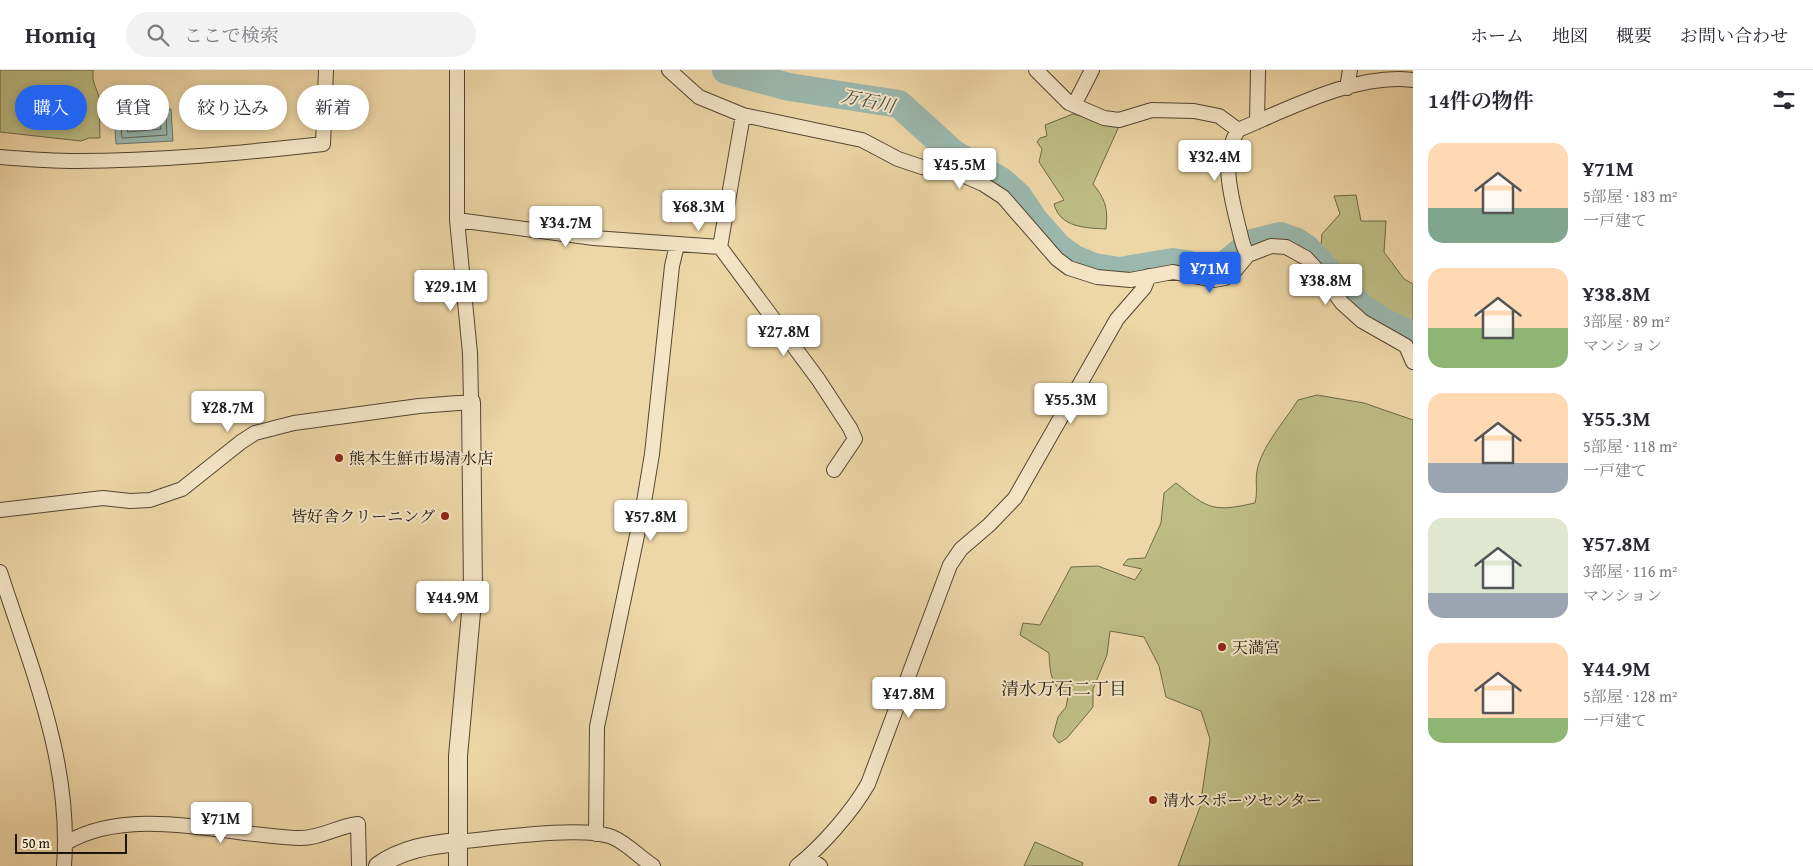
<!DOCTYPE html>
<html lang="ja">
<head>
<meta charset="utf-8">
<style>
  body { margin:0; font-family:"Gentium Book Plus","Noto Serif JP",serif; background:#f2f2f3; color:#2b2b33; height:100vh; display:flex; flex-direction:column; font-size:19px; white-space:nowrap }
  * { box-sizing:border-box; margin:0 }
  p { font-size:16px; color:#7c7c81 }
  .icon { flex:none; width:28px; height:28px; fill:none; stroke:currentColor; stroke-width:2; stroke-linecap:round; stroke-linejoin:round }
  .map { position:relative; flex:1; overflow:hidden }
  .panel { display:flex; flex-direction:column; background:#fff; width:400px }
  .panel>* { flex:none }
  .guide { position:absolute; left:15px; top:15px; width:475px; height:45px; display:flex; gap:10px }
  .scale { position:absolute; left:15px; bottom:12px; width:112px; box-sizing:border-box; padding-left:5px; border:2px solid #1e140b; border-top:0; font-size:14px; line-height:18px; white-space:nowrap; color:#1e140b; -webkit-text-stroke:4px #f4e5c6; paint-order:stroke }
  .price { position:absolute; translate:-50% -42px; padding:0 11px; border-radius:5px; background:#fff; color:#222; font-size:16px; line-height:32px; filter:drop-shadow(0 1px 2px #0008) }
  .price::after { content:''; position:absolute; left:50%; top:30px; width:15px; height:11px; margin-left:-8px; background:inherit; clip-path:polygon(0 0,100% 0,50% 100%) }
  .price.selected { background:#2563eb; color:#fff }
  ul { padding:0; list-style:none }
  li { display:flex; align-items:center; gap:15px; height:125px; padding:0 15px }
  li span { display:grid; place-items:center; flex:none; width:140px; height:100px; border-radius:15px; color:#555 }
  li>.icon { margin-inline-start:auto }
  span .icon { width:60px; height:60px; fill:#fffc; stroke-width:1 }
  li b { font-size:21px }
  h2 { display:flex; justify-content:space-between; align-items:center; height:60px; padding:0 15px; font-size:21px }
  .chip { padding:0 18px; border-radius:22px; background:#fff; box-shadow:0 2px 8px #0003; font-size:18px; line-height:45px }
  .chip.selected { background:#2563eb; color:#fff }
  header { display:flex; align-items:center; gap:30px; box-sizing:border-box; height:70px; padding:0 25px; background:#fff; border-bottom:1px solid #e1e1e2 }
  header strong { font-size:24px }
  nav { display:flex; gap:28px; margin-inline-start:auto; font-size:18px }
  .search { width:350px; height:45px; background:#f2f2f3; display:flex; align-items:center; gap:12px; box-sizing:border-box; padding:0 18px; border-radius:28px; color:#7c7c81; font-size:19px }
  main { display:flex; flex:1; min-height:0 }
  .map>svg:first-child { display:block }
  .green { fill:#bebd84; stroke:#6e6848 }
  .water { fill:#9bb8ae; stroke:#69766d }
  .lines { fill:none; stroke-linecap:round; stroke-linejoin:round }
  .shore { stroke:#5c665c; stroke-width:1 }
  .river { stroke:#9bb8ae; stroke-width:28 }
  .minor-casing { stroke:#524532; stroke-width:16 }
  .tertiary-casing { stroke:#524532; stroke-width:20 }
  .minor { stroke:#f4e5c6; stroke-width:14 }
  .tertiary { stroke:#f4e5c6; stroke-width:18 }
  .poi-dot { fill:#8f2418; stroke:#f4e5c6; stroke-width:2 }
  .labels { text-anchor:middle; stroke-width:4; stroke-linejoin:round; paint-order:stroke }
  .poi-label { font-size:16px; fill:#1e140b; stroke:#f4e5c6; text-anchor:start }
  .water-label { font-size:18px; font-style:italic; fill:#4a4d44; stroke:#f4e5c6 }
  .neighbourhood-label { font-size:18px; fill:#1e140b; stroke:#f4e5c6 }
</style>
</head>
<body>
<header>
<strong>Homiq</strong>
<div class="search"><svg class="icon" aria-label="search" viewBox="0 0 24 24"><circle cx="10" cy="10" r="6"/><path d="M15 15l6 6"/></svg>ここで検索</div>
<nav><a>ホーム</a><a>地図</a><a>概要</a><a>お問い合わせ</a></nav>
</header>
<main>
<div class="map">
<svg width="1413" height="796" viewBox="0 0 1413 796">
  <rect width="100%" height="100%" fill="#eed7a7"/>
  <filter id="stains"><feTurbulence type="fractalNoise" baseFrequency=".004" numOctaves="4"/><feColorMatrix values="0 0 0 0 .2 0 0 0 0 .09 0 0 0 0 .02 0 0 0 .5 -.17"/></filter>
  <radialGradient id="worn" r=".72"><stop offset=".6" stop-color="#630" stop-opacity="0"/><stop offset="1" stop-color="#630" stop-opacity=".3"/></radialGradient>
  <!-- green -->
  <path class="green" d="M0 0H93V10L99 27 100 68H89L81 71 0 62Z
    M1073 44 1101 52 1120 54 1093 114C1106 130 1108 139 1106 159 1087 158 1060 158 1054 134L1064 130 1039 92 1042 79 1037 72 1040 68 1047 66 1045 55Z
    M1356 125 1361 151H1386L1384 182 1404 209 1413 214V258L1381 245 1344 216 1320 187 1322 164 1340 144 1334 126Z
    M1317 325 1364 333 1413 350V796H1178L1200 737 1210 669 1201 641 1166 627 1159 596 1144 567 1110 561 1107 585 1093 619V637L1067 668 1059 673 1053 666 1058 647 1066 637 1068 626C1050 616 1050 601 1049 583L1020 565 1023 553 1040 555 1071 497 1098 496 1135 510 1142 499 1123 495 1128 489 1145 488 1161 453 1164 423 1176 413C1209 440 1214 442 1255 433 1258 421 1255 412 1257 401 1261 377 1285 351 1298 330Z
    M1035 772 1083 793 1082 796H1024Z"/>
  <!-- water -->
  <path class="water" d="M137 30V41L171 39 173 71 116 74 113 31Z"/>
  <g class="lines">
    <!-- shore -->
    <path class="shore" d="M121 36H131C137 52 150 44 166 45L167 65 122 68 119 38Z
      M127 48 137 52 159 51 161 59 128 62Z"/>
    <!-- river -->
    <path class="river" d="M726 0 789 17 899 34 954 84 1001 111 1018 126 1035 151 1058 177 1073 188 1094 197 1120 201 1173 192 1187 194 1207 202 1217 201 1252 173 1280 166 1295 171 1307 179 1362 238 1383 252 1405 262 1413 269"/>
    <defs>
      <path id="minor" d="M669 0 699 27 743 45 862 70 898 89 922 97 953 101 983 114 1003 127 1057 189 1069 198 1097 207 1130 210 1173 202 1214 210 1225 208 1233 203 1248 185 1271 176 1286 177 1306 188 1320 203 1342 233 1362 251 1406 276 1413 292
        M1036 0 1069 33 1104 48 1119 50 1152 40 1194 41 1219 46 1238 60
        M1347 18 1350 0
        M1074 35 1092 0
        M743 45 720 177 818 309 850 358 855 369 834 400
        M1257 52 1258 0
        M0 87C25 89 51 91 76 91 159 91 241 83 323 74L326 0
        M457 150 594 168 720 177
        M1248 185C1242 177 1241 165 1238 155 1231 125 1220 89 1238 60 1288 39 1359 2 1413 10
        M0 440 103 428 130 431 150 430 182 419 241 372 255 363 294 353 419 336 471 332 470 283 457 150V0
        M0 502C31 598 72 693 64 796
        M596 764 597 657 644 432 652 384 672 196 677 175
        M457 772C492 769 581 755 612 767 627 773 639 787 653 796
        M66 773C132 734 227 766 299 768 319 769 338 756 358 754L359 796
        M808 787 820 796
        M797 796C822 776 852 742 868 714L950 495 961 479 989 455 1015 428 1117 249 1144 218 1149 206"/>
      <path id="tertiary" d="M378 796C402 779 428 775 457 772
        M458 796V686L473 521 471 332"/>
    </defs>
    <!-- minor casing -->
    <use href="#minor" class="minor-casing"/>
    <!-- tertiary casing -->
    <use href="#tertiary" class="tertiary-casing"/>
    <!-- minor -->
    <use href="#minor" class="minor"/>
    <!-- tertiary -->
    <use href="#tertiary" class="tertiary"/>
  </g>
  <!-- markers -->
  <g class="poi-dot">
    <circle cx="339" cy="388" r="5"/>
    <circle cx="445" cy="446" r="5"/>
    <circle cx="1222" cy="577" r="5"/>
    <circle cx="1153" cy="730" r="5"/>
  </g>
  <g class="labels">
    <!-- poi labels -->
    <g class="poi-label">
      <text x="349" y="394">熊本生鮮市場清水店</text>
      <text x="435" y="452" text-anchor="end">皆好舎クリーニング</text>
      <text x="1232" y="583">天満宮</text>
      <text x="1163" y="736">清水スポーツセンター</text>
    </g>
    <!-- water labels -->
    <g class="water-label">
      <text transform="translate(868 31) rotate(12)" y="6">万石川</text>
    </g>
    <!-- neighbourhood labels -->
    <g class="neighbourhood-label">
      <text x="1064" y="625">清水万石二丁目</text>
    </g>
  </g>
  <rect width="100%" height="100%" filter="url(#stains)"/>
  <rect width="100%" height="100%" fill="url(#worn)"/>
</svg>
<div class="scale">50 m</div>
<b class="price" style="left:1215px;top:112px">¥32.4M</b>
<b class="price" style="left:960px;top:120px">¥45.5M</b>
<b class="price" style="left:699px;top:162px">¥68.3M</b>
<b class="price" style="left:566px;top:178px">¥34.7M</b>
<b class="price selected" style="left:1210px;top:224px">¥71M</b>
<b class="price" style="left:1326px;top:236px">¥38.8M</b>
<b class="price" style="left:451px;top:242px">¥29.1M</b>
<b class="price" style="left:784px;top:287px">¥27.8M</b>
<b class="price" style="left:1071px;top:355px">¥55.3M</b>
<b class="price" style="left:228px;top:363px">¥28.7M</b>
<b class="price" style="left:651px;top:472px">¥57.8M</b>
<b class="price" style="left:453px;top:553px">¥44.9M</b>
<b class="price" style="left:909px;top:649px">¥47.8M</b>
<b class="price" style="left:221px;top:774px">¥71M</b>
<div class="guide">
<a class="chip selected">購入</a>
<a class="chip">賃貸</a>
<a class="chip">絞り込み</a>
<a class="chip">新着</a>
</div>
</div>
<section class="panel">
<h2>14件の物件<svg class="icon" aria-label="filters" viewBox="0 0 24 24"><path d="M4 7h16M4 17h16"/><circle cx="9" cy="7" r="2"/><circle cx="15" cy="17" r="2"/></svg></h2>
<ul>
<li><span style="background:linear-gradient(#ffd9b3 65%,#7fa58c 0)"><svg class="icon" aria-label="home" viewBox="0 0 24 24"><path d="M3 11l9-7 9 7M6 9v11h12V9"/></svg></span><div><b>¥71M</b><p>5部屋 · 183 m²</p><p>一戸建て</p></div></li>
<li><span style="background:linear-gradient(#ffd9b3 60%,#8fb573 0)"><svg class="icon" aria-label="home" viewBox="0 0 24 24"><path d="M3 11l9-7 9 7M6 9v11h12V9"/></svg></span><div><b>¥38.8M</b><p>3部屋 · 89 m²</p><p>マンション</p></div></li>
<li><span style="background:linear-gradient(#ffd9b3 70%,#9aa5b1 0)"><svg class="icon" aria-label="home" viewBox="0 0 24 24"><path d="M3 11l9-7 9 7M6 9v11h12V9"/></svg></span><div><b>¥55.3M</b><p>5部屋 · 118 m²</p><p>一戸建て</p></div></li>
<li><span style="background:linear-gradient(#dfe7d0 75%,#9aa5b1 0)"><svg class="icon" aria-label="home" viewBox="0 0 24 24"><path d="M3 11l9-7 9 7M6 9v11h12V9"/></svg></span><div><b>¥57.8M</b><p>3部屋 · 116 m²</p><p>マンション</p></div></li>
<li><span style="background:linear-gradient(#ffd9b3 75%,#8fb573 0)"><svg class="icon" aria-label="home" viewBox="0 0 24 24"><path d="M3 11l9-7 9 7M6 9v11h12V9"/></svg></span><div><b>¥44.9M</b><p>5部屋 · 128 m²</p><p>一戸建て</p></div></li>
</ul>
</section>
</main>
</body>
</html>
